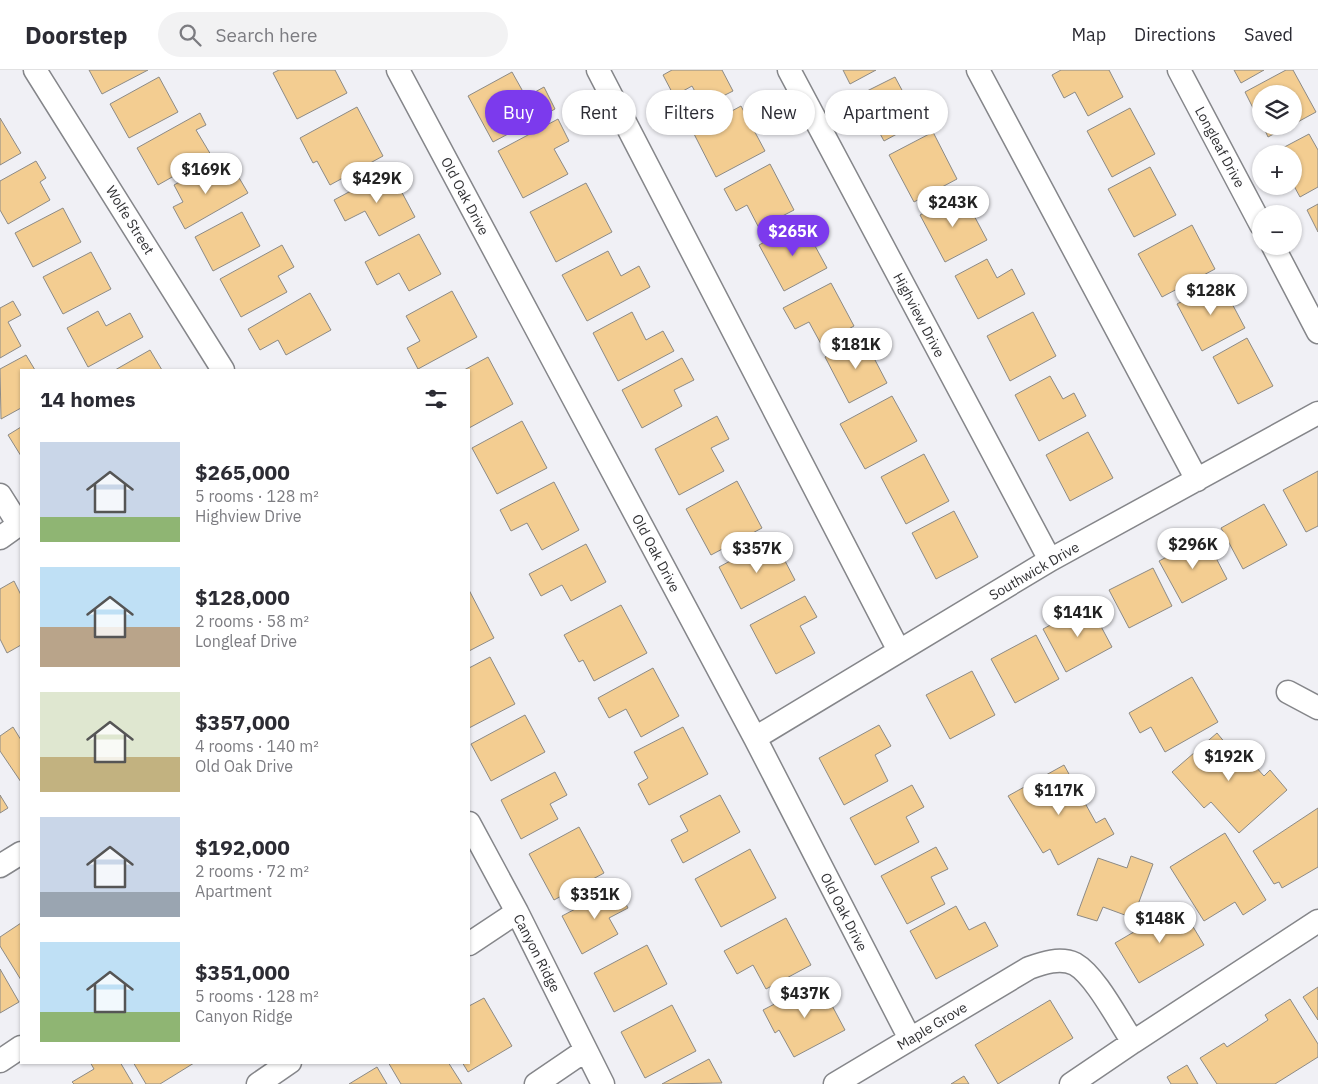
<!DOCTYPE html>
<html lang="en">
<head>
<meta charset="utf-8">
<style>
  body { margin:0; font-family:"IBM Plex Sans",sans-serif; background:#f2f2f3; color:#2b2b33; height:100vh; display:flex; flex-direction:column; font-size:19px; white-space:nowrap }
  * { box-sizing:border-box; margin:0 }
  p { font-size:16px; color:#7c7c81 }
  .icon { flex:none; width:28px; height:28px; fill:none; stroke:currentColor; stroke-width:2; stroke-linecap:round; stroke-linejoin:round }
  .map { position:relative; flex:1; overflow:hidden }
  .sheet { position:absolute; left:20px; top:299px; width:450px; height:695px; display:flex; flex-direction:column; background:#fff; border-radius:0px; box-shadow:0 1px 4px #0004 }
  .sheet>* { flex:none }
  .hud { position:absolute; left:485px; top:20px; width:475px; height:45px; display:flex; gap:10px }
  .fabs { position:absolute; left:1252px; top:15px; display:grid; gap:10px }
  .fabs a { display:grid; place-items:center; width:50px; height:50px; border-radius:50%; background:#fff; box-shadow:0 1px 4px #0004; font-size:25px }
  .price { position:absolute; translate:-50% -42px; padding:0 11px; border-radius:18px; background:#fff; color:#222; font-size:16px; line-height:32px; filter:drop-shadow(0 1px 2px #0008) }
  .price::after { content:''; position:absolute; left:50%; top:30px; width:15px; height:11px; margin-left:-8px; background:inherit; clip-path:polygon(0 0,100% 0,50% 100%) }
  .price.active { background:#7c3aed; color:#fff }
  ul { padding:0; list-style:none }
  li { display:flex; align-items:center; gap:15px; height:125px; padding:0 20px }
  li span { display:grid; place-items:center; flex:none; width:140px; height:100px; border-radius:0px; color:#555 }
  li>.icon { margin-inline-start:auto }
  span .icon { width:60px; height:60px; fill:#fffc; stroke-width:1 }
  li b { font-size:21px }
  h2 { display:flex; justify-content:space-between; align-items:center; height:60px; padding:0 20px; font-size:21px }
  .pill { padding:0 18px; border-radius:22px; background:#fff; box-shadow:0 1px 4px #0004; font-size:18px; line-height:45px }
  .pill.active { background:#7c3aed; color:#fff }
  header { display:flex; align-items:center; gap:30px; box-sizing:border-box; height:70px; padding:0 25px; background:#fff; border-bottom:1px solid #e1e1e2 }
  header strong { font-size:24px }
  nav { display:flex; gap:28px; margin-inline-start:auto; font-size:18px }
  .search { width:350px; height:45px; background:#f2f2f3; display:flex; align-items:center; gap:12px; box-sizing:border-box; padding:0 18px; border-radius:28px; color:#7c7c81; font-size:19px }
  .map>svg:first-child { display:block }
  .building { fill:#f3cd91; stroke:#8c8a86 }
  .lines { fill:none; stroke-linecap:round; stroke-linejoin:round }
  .minor-casing { stroke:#85868a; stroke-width:25 }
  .minor { stroke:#fff; stroke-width:22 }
  .labels { text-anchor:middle; stroke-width:4; stroke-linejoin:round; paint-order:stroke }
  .street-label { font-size:14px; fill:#313133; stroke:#fefeff }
</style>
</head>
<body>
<header>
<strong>Doorstep</strong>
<div class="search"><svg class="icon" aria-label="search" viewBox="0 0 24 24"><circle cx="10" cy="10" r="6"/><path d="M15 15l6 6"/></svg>Search here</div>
<nav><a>Map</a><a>Directions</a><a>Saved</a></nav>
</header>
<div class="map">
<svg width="1318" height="1014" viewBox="0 0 1318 1014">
  <rect width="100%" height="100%" fill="#f0f0f5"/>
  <!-- building -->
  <path class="building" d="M89 0H148L102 24Z
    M279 0H335L347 23 297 49 273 3Z
    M672 0H722L733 21 703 36 692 16 674 26 663 5Z
    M843 0H876L850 14Z
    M1061 0H1109L1123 27 1088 46 1075 22 1064 28 1052 5Z
    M1234 0H1264L1241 13Z
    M1286 0H1293L1316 42 1294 54V24H1261V54L1245 22Z
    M512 2 526 27 544 17 555 39 493 72 468 26Z
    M159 7 178 42 129 68 110 34Z
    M895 7 919 52 884 71 859 25Z
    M741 36 765 81 716 107 693 62Z
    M357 37 383 86 330 115 317 91 313 93 300 68Z
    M1130 38 1155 84 1112 107 1087 61Z
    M200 43 206 55 196 60 211 85 158 115 137 78Z
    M0 48 21 83 0 95Z
    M558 49 569 71 554 79 568 104 523 128 498 81Z
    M1263 56H1289L1268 67Z
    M933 62 957 109 914 132 889 85Z
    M1309 64 1318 80V117L1300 127 1294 116V84H1277L1275 82Z
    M36 91 46 108 40 112 50 130 8 154 0 140V111Z
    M214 93 225 113 238 106 248 123 185 159 173 137 183 132 174 115Z
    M770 94 794 140 759 158 747 135 736 141 724 119Z
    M1150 97 1176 145 1134 167 1108 119Z
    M390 100 415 147 379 166 365 141 345 151 334 130Z
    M586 113 612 162 556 192 530 142Z
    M962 123 987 170 945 192 920 145Z
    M1318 134V162L1307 140Z
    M63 138 81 172 33 197 15 163Z
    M242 142 260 176 213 201 195 167Z
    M802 152 827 198 784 221 759 175Z
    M1192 155 1215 199 1162 227 1138 184Z
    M419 164 441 204 409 221 399 203 377 215 365 192Z
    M282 175 294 197 278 206 287 222 241 247 220 209Z
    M608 181 621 206 639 196 650 217 587 251 562 205Z
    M91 182 111 219 63 244 43 207Z
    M987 189 997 208 1012 199 1025 224 978 249 955 206Z
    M1220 211 1245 258 1202 281 1177 234Z
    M831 213 854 256 821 274 809 252 795 259 783 238Z
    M452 221 477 267 418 299 407 278 420 271 406 246Z
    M310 223 331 260 286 285 278 270 260 280 248 259Z
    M13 231 21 245 8 252 21 276 0 288V238Z
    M98 241 106 256 130 243 143 267 88 297 67 258Z
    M632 242 646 270 663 261 674 281 618 311 593 263Z
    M1033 242 1056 286 1010 311 987 266Z
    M863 267 887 313 849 333 825 287Z
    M1247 268 1273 316 1238 334 1213 287Z
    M150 280 162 300H115Z
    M26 285 35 300H21V338L1 349 0 299Z
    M488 287 513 334 469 358V300H464Z
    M682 288 694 310 674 320 682 336 642 358 622 320Z
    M1050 306 1063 329 1074 323 1086 346 1039 371 1015 325Z
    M892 326 917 371 865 399 840 354Z
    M717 346 729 369 711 378 724 401 679 425 655 379Z
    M522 351 547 398 497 424 472 378Z
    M21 357V386L8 365Z
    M1088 362 1113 408 1070 431 1046 385Z
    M924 384 949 431 906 454 881 407Z
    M1318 401V456L1306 462 1283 420Z
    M737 411 762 458 711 485 686 439Z
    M554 412 579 460 542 480 527 453 511 461 500 440Z
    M1264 434 1287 475 1243 499 1221 458Z
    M954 441 978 487 936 509 912 463Z
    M1205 467 1227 509 1182 533 1159 491Z
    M773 468 795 510 741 539 719 497Z
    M586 474 606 512 571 531 562 515 541 526 529 504Z
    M1153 498 1172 536 1129 558 1109 520Z
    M14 511 21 525V575L7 583 0 569V519Z
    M469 520 494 568 469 581Z
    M805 526 817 547 800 556 815 583 776 604 750 555Z
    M1089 534 1112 577 1066 602 1043 559Z
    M621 535 647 583 594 611 583 590 579 592 564 565Z
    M1036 565 1059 609 1015 633 991 589Z
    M490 587 515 634 469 658V598Z
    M653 598 679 646 641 667 626 639 609 648 598 628Z
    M972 601 995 645 950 669 926 625Z
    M1192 607 1218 652 1165 682 1151 657 1140 663 1129 643Z
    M525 645 545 682 491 711 471 674Z
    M879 655 891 676 875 685 888 711 844 735 819 688Z
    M13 657 21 670V712L0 681V666Z
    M683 657 708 704 649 735 638 714 648 708 634 682Z
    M1217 663 1231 680 1236 675 1264 706 1270 700 1287 720 1239 763 1211 732 1204 738 1172 702Z
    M1064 695 1096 753 1105 748 1114 764 1058 795 1050 779 1043 783 1008 726Z
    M555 702 567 725 550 734 558 749 521 769 501 730Z
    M912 715 924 737 906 747 919 772 875 795 850 748Z
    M0 725 8 738 0 743Z
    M720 725 740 762 683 793 671 770 688 761 680 746Z
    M1318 738V797L1282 818 1279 812 1274 814 1253 781Z
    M579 757 604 803 554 830 529 784Z
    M1225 763 1266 830 1243 845 1235 832 1204 851 1170 797Z
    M936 777 948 799 931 807 945 834 907 854 881 806Z
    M750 779 776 828 721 857 695 809Z
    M1131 786 1153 794 1133 848 1103 837 1097 851 1077 845 1098 788 1127 798Z
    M617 817 628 838 609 848 618 864 582 884 562 846Z
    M1180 835 1204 875 1139 913 1115 873Z
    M956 836 969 860 985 852 998 876 936 909 910 861Z
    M786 848 811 895 766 919 753 895 737 904 724 881Z
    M21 853V910L0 876V867Z
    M647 875 667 914 614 942 594 903Z
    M0 899 19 932 0 943Z
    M819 911 845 960 794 987 779 960 775 963 763 940Z
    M1318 917V950L1303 927Z
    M484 928 512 976 468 1002 462 992H469V936Z
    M1290 929 1318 974V987L1275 1014H1217L1200 988 1224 973 1227 977 1247 964 1268 950 1265 945Z
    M1050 930 1073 968 998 1014 975 975Z
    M672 935 696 981 645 1008 621 962Z
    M709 989 722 1013 662 1014Z
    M90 992H120L133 1014H74L72 1012 94 999Z
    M133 992H193L194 993 160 1014H146Z
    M388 992H448L462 1014H401Z
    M1187 995 1198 1014H1171L1167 1007Z
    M377 997 387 1014H349Z
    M964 1006 969 1014H951Z"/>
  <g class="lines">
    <defs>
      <path id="minor" d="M35 0 223 300
        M398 0 755 668 910 969
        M598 0 899 581
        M789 0 1050 490
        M978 0 1197 410
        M1179 0 1261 155
        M1273 176 1318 262
        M0 425 19 455
        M0 468 21 453
        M1288 622 1318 638
        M755 668 1050 490 1318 343
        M469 753 517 842 603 1014
        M0 796 21 783
        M469 874 517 842
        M0 991 21 977
        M258 1014 290 992
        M536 1014 586 980
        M835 1014 1029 898C1043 893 1060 887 1075 894 1096 906 1119 952 1133 972L1318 851
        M1071 1014 1133 972"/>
    </defs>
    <!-- minor casing -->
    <use href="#minor" class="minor-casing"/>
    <!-- minor -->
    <use href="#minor" class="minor"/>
  </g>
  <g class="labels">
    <!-- street labels -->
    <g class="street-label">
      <text transform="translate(1220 77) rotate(62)" y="5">Longleaf Drive</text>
      <text transform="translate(465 126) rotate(62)" y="5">Old Oak Drive</text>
      <text transform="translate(130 150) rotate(58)" y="5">Wolfe Street</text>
      <text transform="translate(919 245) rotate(62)" y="5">Highview Drive</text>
      <text transform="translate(656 483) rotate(62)" y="5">Old Oak Drive</text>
      <text transform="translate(1034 501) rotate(-30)" y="5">Southwick Drive</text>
      <text transform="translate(844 842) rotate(63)" y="5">Old Oak Drive</text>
      <text transform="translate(537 883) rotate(63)" y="5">Canyon Ridge</text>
      <text transform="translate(932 956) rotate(-31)" y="5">Maple Grove</text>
    </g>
  </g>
</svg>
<div class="fabs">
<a><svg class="icon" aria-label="layers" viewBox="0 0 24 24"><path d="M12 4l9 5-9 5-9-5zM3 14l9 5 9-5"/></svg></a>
<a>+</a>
<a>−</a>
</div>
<b class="price" style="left:206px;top:125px">$169K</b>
<b class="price" style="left:377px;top:134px">$429K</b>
<b class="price" style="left:953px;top:158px">$243K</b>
<b class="price active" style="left:793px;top:187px">$265K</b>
<b class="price" style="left:1211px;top:246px">$128K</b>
<b class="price" style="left:856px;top:300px">$181K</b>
<b class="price" style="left:1193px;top:500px">$296K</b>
<b class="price" style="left:757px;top:504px">$357K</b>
<b class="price" style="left:1078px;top:568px">$141K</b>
<b class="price" style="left:1229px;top:712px">$192K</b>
<b class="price" style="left:1059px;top:746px">$117K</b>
<b class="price" style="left:595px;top:850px">$351K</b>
<b class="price" style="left:1160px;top:874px">$148K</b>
<b class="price" style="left:805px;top:949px">$437K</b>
<div class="hud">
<a class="pill active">Buy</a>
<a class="pill">Rent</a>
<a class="pill">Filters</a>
<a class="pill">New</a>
<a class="pill">Apartment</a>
</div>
<section class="sheet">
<h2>14 homes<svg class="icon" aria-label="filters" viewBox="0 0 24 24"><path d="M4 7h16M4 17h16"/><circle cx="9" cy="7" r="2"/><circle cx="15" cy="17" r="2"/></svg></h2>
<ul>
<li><span style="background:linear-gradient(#c9d6e8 75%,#8fb573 0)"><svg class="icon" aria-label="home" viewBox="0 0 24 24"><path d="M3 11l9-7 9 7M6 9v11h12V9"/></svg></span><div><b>$265,000</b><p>5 rooms · 128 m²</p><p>Highview Drive</p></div></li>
<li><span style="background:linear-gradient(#bfe0f5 60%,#b9a48a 0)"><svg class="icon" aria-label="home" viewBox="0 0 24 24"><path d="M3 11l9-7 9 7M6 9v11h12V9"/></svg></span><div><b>$128,000</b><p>2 rooms · 58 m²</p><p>Longleaf Drive</p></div></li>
<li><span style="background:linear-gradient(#dfe7d0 65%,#c2b280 0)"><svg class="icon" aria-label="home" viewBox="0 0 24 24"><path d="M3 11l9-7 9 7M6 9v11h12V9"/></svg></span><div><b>$357,000</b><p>4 rooms · 140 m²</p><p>Old Oak Drive</p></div></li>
<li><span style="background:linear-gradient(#c9d6e8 75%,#9aa5b1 0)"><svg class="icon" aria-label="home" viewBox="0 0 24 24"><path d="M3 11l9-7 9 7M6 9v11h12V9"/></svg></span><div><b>$192,000</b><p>2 rooms · 72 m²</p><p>Apartment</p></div></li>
<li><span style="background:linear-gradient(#bfe0f5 70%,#8fb573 0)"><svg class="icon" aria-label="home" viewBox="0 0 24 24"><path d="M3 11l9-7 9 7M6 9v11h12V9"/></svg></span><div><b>$351,000</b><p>5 rooms · 128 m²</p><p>Canyon Ridge</p></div></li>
</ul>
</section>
</div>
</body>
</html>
